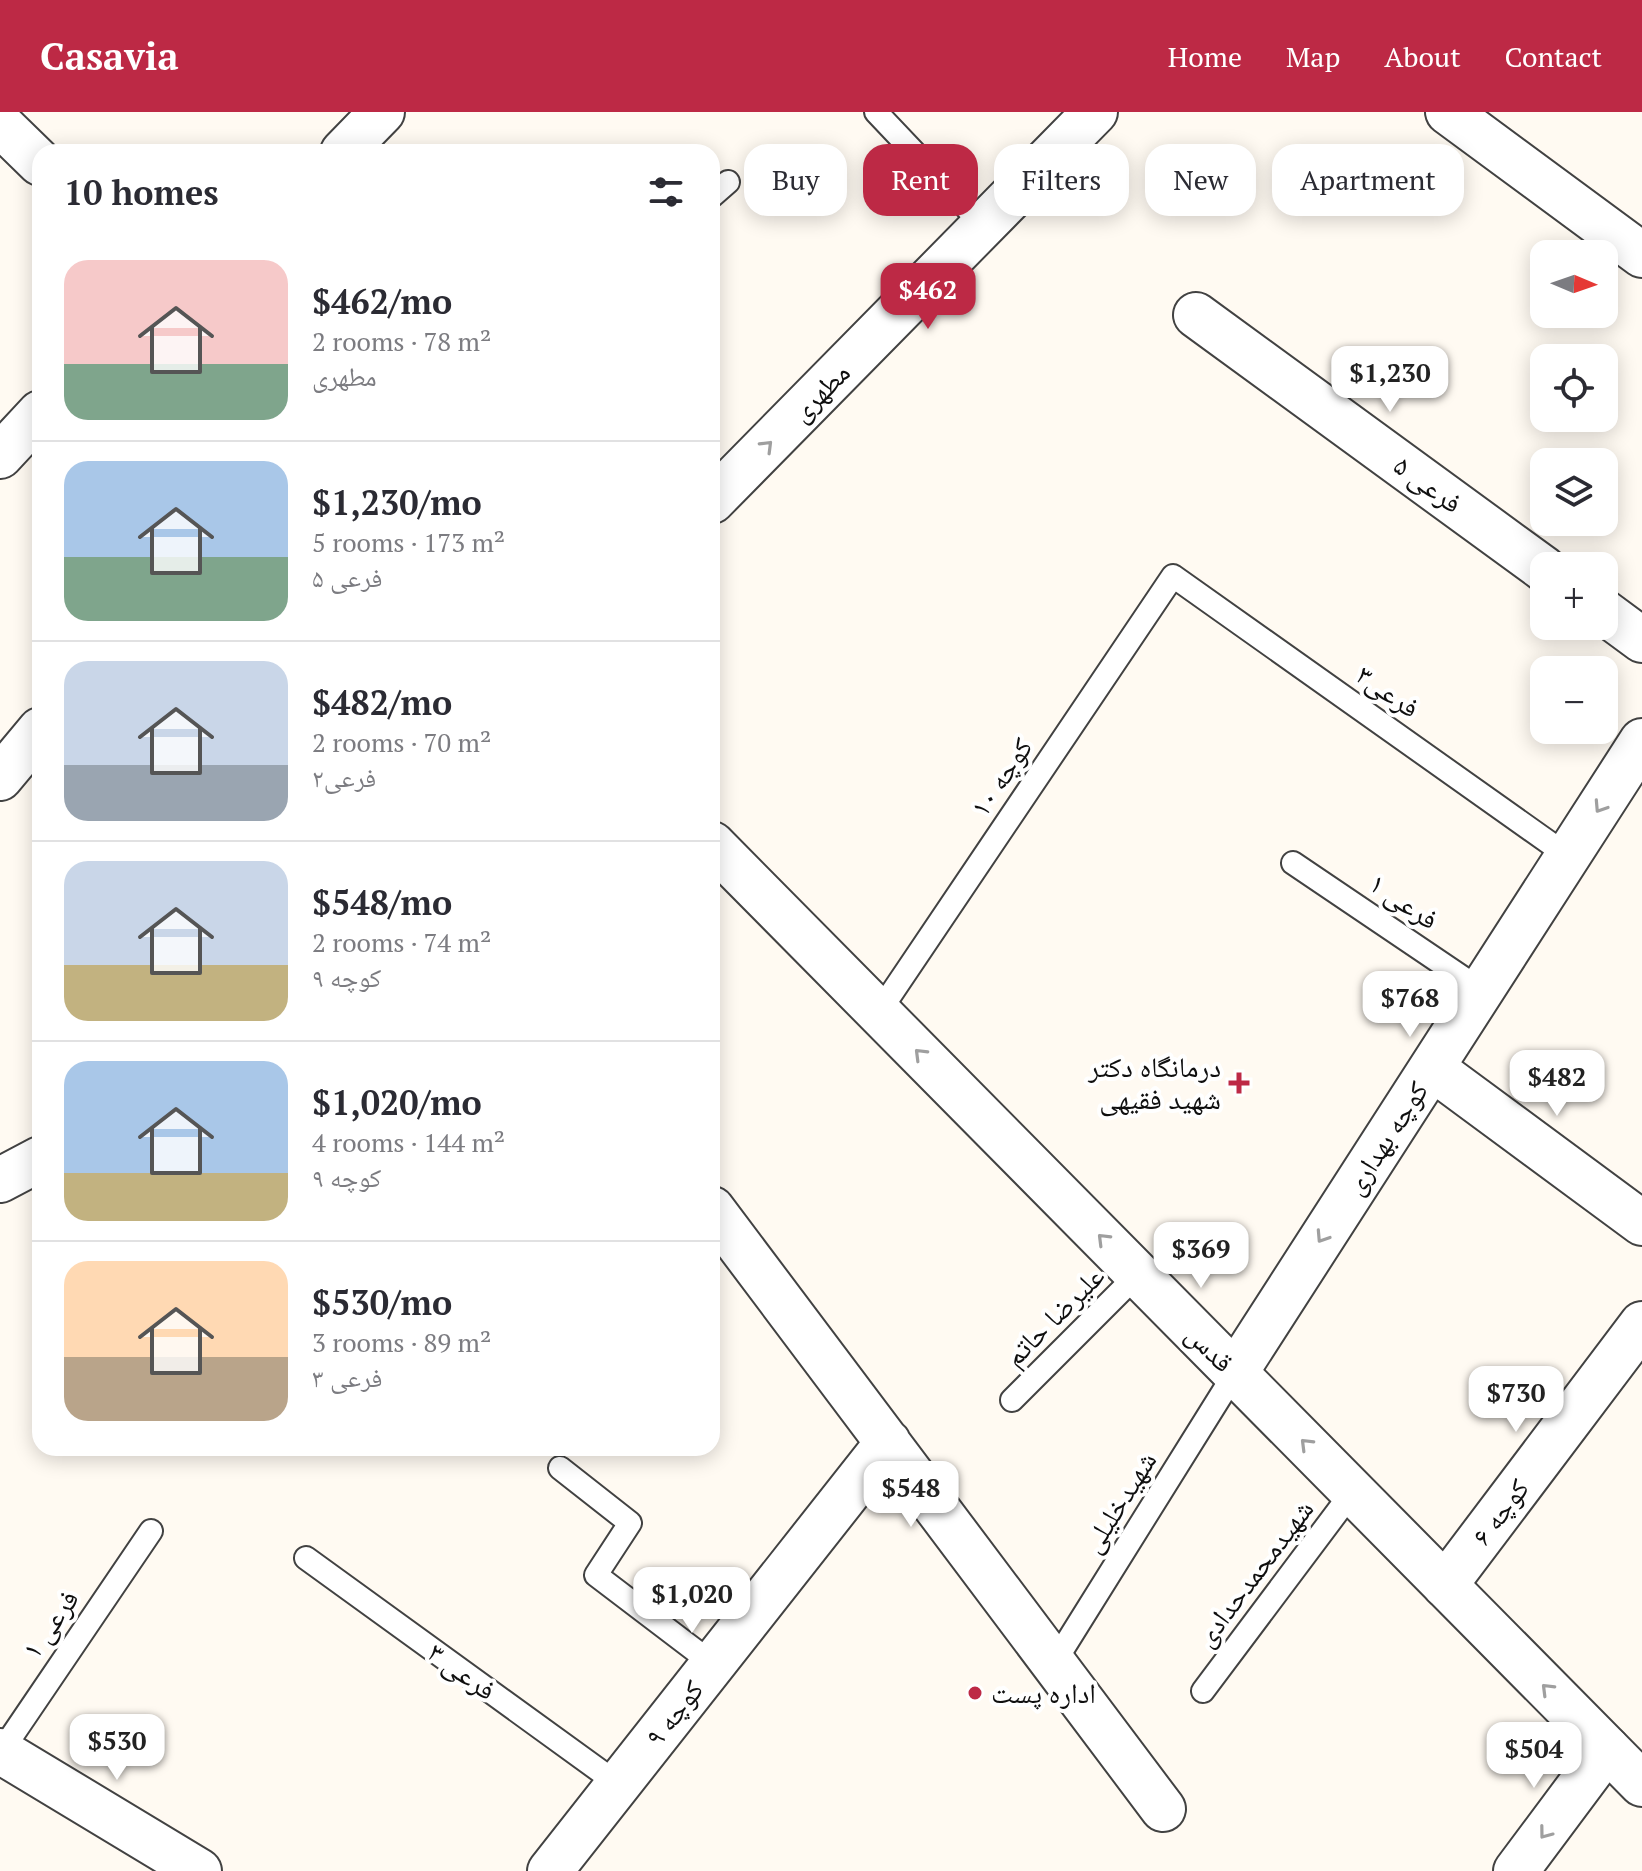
<!DOCTYPE html>
<html lang="en">
<head>
<meta charset="utf-8">
<style>
  body { margin:0; font-family:"PT Serif","Noto Naskh Arabic",serif; background:#f2f2f3; color:#2b2b33; height:100vh; display:flex; flex-direction:column; font-size:30px; white-space:nowrap }
  * { box-sizing:border-box; margin:0 }
  p { font-size:26px; color:#7c7c81 }
  .icon { flex:none; width:44px; height:44px; fill:none; stroke:currentColor; stroke-width:2; stroke-linecap:round; stroke-linejoin:round }
  .map { position:relative; flex:1; overflow:hidden }
  .panel { position:absolute; left:32px; top:32px; width:688px; height:1312px; display:flex; flex-direction:column; background:#fff; border-radius:24px; box-shadow:0 4px 20px #0003 }
  .panel>* { flex:none }
  .top-card { position:absolute; left:744px; top:32px; width:760px; height:72px; display:flex; gap:16px }
  .needle { width:52px; rotate:92deg }
  .fabs { position:absolute; left:1530px; top:128px; display:grid; gap:16px }
  .fabs a { display:grid; place-items:center; width:88px; height:88px; border-radius:16px; background:#fff; box-shadow:0 4px 20px #0003; font-size:40px }
  .price { position:absolute; translate:-50% -68px; padding:0 18px; border-radius:16px; background:#fff; color:#222; font-size:26px; line-height:52px; filter:drop-shadow(0 2px 4px #0008) }
  .price::after { content:''; position:absolute; left:50%; top:48px; width:24px; height:18px; margin-left:-12px; background:inherit; clip-path:polygon(0 0,100% 0,50% 100%) }
  .price.current { background:#bd2945; color:#fff }
  ul { padding:0; list-style:none }
  li { display:flex; align-items:center; gap:24px; height:200px; padding:0 32px }
  li+li { border-top:2px solid #e1e1e2 }
  li span { display:grid; place-items:center; flex:none; width:224px; height:160px; border-radius:24px; color:#555 }
  li>.icon { margin-inline-start:auto }
  span .icon { width:96px; height:96px; fill:#fffc; stroke-width:1 }
  li b { font-size:34px }
  h2 { display:flex; justify-content:space-between; align-items:center; height:96px; padding:0 32px; font-size:34px }
  .tag { padding:0 28px; border-radius:24px; background:#fff; box-shadow:0 4px 20px #0003; font-size:28px; line-height:72px }
  .tag.current { background:#bd2945; color:#fff }
  header { display:flex; align-items:center; gap:48px; box-sizing:border-box; height:112px; padding:0 40px; background:#bd2945; color:#fff }
  header strong { font-size:38px }
  nav { display:flex; gap:44px; margin-inline-start:auto; font-size:28px }
  .map>svg:first-child { display:block }
  .lines { fill:none; stroke-linecap:round; stroke-linejoin:round }
  .service-casing { stroke:#424242; stroke-width:26 }
  .minor-casing { stroke:#424242; stroke-width:48 }
  .tertiary-casing { stroke:#424242; stroke-width:48 }
  .service { stroke:#fff; stroke-width:22 }
  .minor { stroke:#fff; stroke-width:44 }
  .tertiary { stroke:#fff; stroke-width:44 }
  .oneway { stroke:#9f9f9f }
  .poi-dot { fill:#bd2945; stroke:#fff; stroke-width:3 }
  .labels { text-anchor:middle; stroke-width:8; stroke-linejoin:round; paint-order:stroke }
  .street-label { font-size:28px; fill:#0f0f0f; stroke:#fff }
  .poi-label { font-size:28px; fill:#0f0f0f; stroke:#fff; text-anchor:end }
</style>
</head>
<body>
<header>
<strong>Casavia</strong>
<nav><a>Home</a><a>Map</a><a>About</a><a>Contact</a></nav>
</header>
<div class="map">
<svg width="1642" height="1759" viewBox="0 0 1642 1759">
  <rect width="100%" height="100%" fill="#fffaf2"/>
  <g class="lines">
    <defs>
      <path id="service" d="M876 0 984 114
        M712 84 728 70
        M1293 751 1481 878
        M879 900 1173 464 1568 744
        M1012 1288 1138 1162
        M560 1356 630 1411 596 1463 713 1552
        M306 1446 618 1672
        M1054 1551 1235 1261
        M1203 1579 1353 1379
        M1 1640 151 1419"/>
      <path id="minor" d="M1448 0 1642 143
        M343 40 382 0
        M1196 203 1544 457
        M0 344 40 301
        M1604 500 1642 528
        M0 666 40 618
        M1432 956 1642 1111
        M0 1068 40 1047
        M712 1097 1163 1697
        M1235 1261 1642 629
        M1445 1473 1642 1212
        M0 1639 199 1759
        M550 1759 888 1330
        M1516 1759 1607 1637"/>
      <path id="tertiary" d="M0 12 40 51
        M712 389 1095 0
        M712 732 1642 1672"/>
    </defs>
    <!-- service casing -->
    <use href="#service" class="service-casing"/>
    <!-- minor casing -->
    <use href="#minor" class="minor-casing"/>
    <!-- tertiary casing -->
    <use href="#tertiary" class="tertiary-casing"/>
    <!-- service -->
    <use href="#service" class="service"/>
    <!-- minor -->
    <use href="#minor" class="minor"/>
    <!-- tertiary -->
    <use href="#tertiary" class="tertiary"/>
  </g>
  <!-- one-way arrows -->
  <defs><path id="oneway-chevron" d="M-2-3.5L2.5 0L-2 3.5" fill="none" stroke-width="1.6" stroke-linecap="round" stroke-linejoin="round" transform="scale(2)"/></defs>
  <g class="oneway">
    <use href="#oneway-chevron" transform="translate(767 334) rotate(-45)"/>
    <use href="#oneway-chevron" transform="translate(1600 695) rotate(123)"/>
    <use href="#oneway-chevron" transform="translate(920 942) rotate(-135)"/>
    <use href="#oneway-chevron" transform="translate(1322 1125) rotate(123)"/>
    <use href="#oneway-chevron" transform="translate(1103 1127) rotate(-135)"/>
    <use href="#oneway-chevron" transform="translate(1306 1332) rotate(-135)"/>
    <use href="#oneway-chevron" transform="translate(1547 1577) rotate(-135)"/>
    <use href="#oneway-chevron" transform="translate(1545 1721) rotate(127)"/>
  </g>
  <!-- markers -->
  <g class="poi-dot">
    <path d="M1235 959h8v8h8v8h-8v8h-8v-8h-8v-8h8z"/>
    <circle cx="975" cy="1581" r="8"/>
  </g>
  <g class="labels">
    <!-- street labels -->
    <g class="street-label">
      <text transform="translate(820 280) rotate(-45)" y="10">مطهری</text>
      <text transform="translate(1428 372) rotate(36)" y="10">فرعی ۵</text>
      <text transform="translate(1388 579) rotate(35)" y="10">فرعی۳</text>
      <text transform="translate(1001 665) rotate(-56)" y="10">کوچه ۱۰</text>
      <text transform="translate(1404 789) rotate(34)" y="10">فرعی ۱</text>
      <text transform="translate(1386 1026) rotate(-57)" y="10">کوچه بهداری</text>
      <text transform="translate(1054 1204) rotate(-45)" y="10">علیرضا حاتم</text>
      <text transform="translate(1210 1236) rotate(45)" y="10">قدس</text>
      <text transform="translate(1119 1390) rotate(-58)" y="10">شهیدخلیلی</text>
      <text transform="translate(1500 1400) rotate(-53)" y="10">کوچه ۶</text>
      <text transform="translate(1254 1461) rotate(-53)" y="10">شهیدمحمدحدادی</text>
      <text transform="translate(50 1512) rotate(-55)" y="10">فرعی ۱</text>
      <text transform="translate(462 1559) rotate(36)" y="10">فرعی ۳</text>
      <text transform="translate(674 1601) rotate(-52)" y="10">کوچه ۹</text>
    </g>
    <!-- poi labels -->
    <g class="poi-label">
      <text x="1221" y="965">درمانگاه دکتر<tspan x="1221" dy="32">شهید فقیهی</tspan></text>
      <text x="991" y="1591" text-anchor="start">اداره پست</text>
    </g>
  </g>
</svg>
<div class="fabs">
<a><svg class="needle" viewBox="-14 -14 28 28"><path d="M0-13l5 13h-10z" fill="#e53935"/><path d="M0 13l5-13h-10z" fill="#7c7c81"/></svg></a>
<a><svg class="icon" aria-label="locate" viewBox="0 0 24 24"><circle cx="12" cy="12" r="6"/><path d="M12 2v4M12 18v4M2 12h4M18 12h4"/></svg></a>
<a><svg class="icon" aria-label="layers" viewBox="0 0 24 24"><path d="M12 4l9 5-9 5-9-5zM3 14l9 5 9-5"/></svg></a>
<a>+</a>
<a>−</a>
</div>
<b class="price current" style="left:928px;top:219px">$462</b>
<b class="price" style="left:1390px;top:302px">$1,230</b>
<b class="price" style="left:1410px;top:927px">$768</b>
<b class="price" style="left:1557px;top:1006px">$482</b>
<b class="price" style="left:1201px;top:1178px">$369</b>
<b class="price" style="left:1516px;top:1322px">$730</b>
<b class="price" style="left:911px;top:1417px">$548</b>
<b class="price" style="left:692px;top:1523px">$1,020</b>
<b class="price" style="left:117px;top:1670px">$530</b>
<b class="price" style="left:1534px;top:1678px">$504</b>
<div class="top-card">
<a class="tag">Buy</a>
<a class="tag current">Rent</a>
<a class="tag">Filters</a>
<a class="tag">New</a>
<a class="tag">Apartment</a>
</div>
<section class="panel">
<h2>10 homes<svg class="icon" aria-label="filters" viewBox="0 0 24 24"><path d="M4 7h16M4 17h16"/><circle cx="9" cy="7" r="2"/><circle cx="15" cy="17" r="2"/></svg></h2>
<ul>
<li><span style="background:linear-gradient(#f6c9c9 65%,#7fa58c 0)"><svg class="icon" aria-label="home" viewBox="0 0 24 24"><path d="M3 11l9-7 9 7M6 9v11h12V9"/></svg></span><div><b>$462/mo</b><p>2 rooms · 78 m²</p><p>مطهری</p></div></li>
<li><span style="background:linear-gradient(#a9c7e8 60%,#7fa58c 0)"><svg class="icon" aria-label="home" viewBox="0 0 24 24"><path d="M3 11l9-7 9 7M6 9v11h12V9"/></svg></span><div><b>$1,230/mo</b><p>5 rooms · 173 m²</p><p>فرعی ۵</p></div></li>
<li><span style="background:linear-gradient(#c9d6e8 65%,#9aa5b1 0)"><svg class="icon" aria-label="home" viewBox="0 0 24 24"><path d="M3 11l9-7 9 7M6 9v11h12V9"/></svg></span><div><b>$482/mo</b><p>2 rooms · 70 m²</p><p>فرعی۲</p></div></li>
<li><span style="background:linear-gradient(#c9d6e8 65%,#c2b280 0)"><svg class="icon" aria-label="home" viewBox="0 0 24 24"><path d="M3 11l9-7 9 7M6 9v11h12V9"/></svg></span><div><b>$548/mo</b><p>2 rooms · 74 m²</p><p>کوچه ۹</p></div></li>
<li><span style="background:linear-gradient(#a9c7e8 70%,#c2b280 0)"><svg class="icon" aria-label="home" viewBox="0 0 24 24"><path d="M3 11l9-7 9 7M6 9v11h12V9"/></svg></span><div><b>$1,020/mo</b><p>4 rooms · 144 m²</p><p>کوچه ۹</p></div></li>
<li><span style="background:linear-gradient(#ffd9b3 60%,#b9a48a 0)"><svg class="icon" aria-label="home" viewBox="0 0 24 24"><path d="M3 11l9-7 9 7M6 9v11h12V9"/></svg></span><div><b>$530/mo</b><p>3 rooms · 89 m²</p><p>فرعی ۳</p></div></li>
</ul>
</section>
</div>
</body>
</html>
